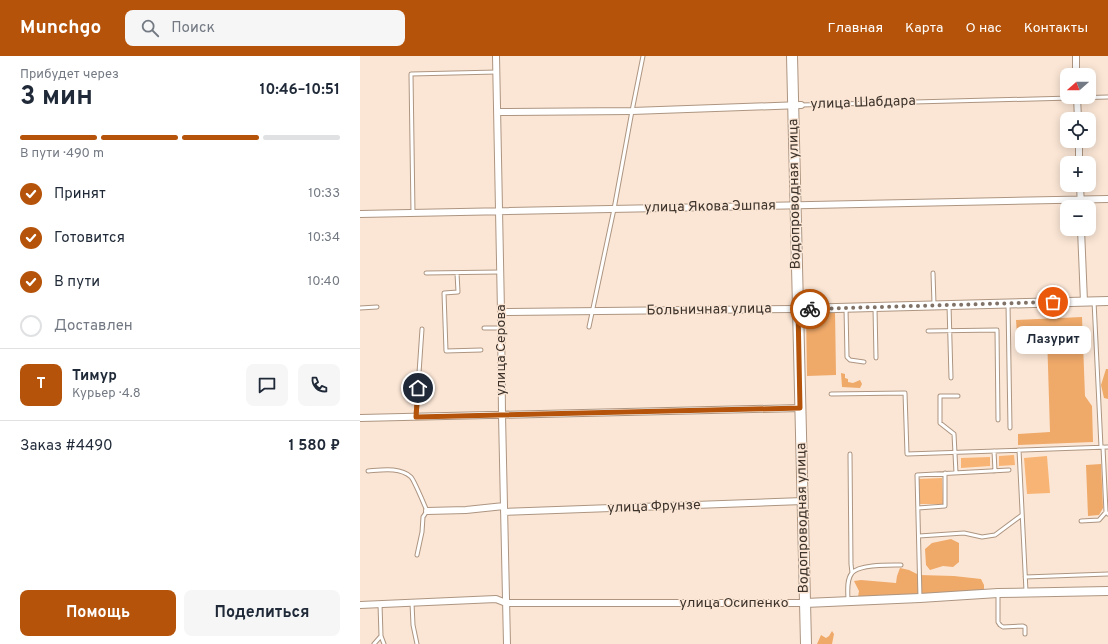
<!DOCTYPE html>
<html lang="ru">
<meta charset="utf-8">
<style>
:root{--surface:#fff;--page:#f6f6f7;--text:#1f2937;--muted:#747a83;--line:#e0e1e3;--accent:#b45309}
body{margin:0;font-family:Overpass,sans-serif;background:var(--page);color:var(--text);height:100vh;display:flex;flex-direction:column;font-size:15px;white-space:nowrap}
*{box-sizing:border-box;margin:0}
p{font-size:13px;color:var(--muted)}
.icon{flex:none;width:22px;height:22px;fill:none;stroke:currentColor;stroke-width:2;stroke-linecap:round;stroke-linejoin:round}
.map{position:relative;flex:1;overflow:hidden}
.sheet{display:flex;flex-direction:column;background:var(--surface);width:360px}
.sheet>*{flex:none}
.needle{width:26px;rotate:249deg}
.tools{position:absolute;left:700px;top:12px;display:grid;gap:8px}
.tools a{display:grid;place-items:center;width:36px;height:36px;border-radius:8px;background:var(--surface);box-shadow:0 2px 10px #0003;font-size:20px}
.pin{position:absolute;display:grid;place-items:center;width:34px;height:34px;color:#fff;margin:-17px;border:2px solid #fff;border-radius:50%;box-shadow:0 1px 4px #0007}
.courier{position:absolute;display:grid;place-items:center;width:40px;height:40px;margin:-20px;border:3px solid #b45309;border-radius:50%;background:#fff;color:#222;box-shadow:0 1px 5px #0007}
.bubble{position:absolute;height:28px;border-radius:8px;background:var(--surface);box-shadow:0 2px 10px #0003;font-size:13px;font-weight:700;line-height:28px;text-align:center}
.summary em{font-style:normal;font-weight:700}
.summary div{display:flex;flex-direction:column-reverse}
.summary{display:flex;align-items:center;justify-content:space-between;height:68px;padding:0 20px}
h1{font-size:26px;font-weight:700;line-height:30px}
.bar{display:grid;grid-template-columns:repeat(4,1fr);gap:6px 4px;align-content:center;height:48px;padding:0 20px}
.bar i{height:5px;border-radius:3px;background:var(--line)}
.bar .selected{background:var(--accent)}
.bar p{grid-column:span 4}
.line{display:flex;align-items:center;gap:10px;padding:0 20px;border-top:1px solid var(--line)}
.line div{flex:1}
.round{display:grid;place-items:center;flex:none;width:42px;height:42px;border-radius:8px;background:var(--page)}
ol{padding:0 20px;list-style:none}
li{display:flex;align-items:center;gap:12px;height:44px}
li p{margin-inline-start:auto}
li .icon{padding:4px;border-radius:50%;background:var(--accent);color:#fff;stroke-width:4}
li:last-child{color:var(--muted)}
li i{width:22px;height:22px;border:2px solid var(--line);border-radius:50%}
.cta{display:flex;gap:8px;margin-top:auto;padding:8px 20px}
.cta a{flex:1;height:46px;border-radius:8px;background:var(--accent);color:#fff;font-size:16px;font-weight:700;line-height:46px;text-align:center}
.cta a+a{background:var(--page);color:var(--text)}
header{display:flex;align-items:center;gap:24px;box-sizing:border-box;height:56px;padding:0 20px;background:var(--accent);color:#fff}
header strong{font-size:19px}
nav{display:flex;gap:22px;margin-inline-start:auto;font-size:14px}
.search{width:280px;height:36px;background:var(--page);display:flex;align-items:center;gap:10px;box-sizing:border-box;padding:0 14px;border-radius:8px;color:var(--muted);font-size:15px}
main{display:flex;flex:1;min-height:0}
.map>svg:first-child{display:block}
</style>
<header>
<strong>Munchgo</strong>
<div class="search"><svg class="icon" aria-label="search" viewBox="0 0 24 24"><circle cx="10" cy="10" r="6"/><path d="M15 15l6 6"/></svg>Поиск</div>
<nav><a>Главная</a><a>Карта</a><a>О нас</a><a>Контакты</a></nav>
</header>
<main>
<section class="sheet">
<div class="summary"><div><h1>3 мин</h1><p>Прибудет через</p></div><em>10:46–10:51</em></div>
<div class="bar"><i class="selected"></i><i class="selected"></i><i class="selected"></i><i></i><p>В пути · 490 m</p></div>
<ol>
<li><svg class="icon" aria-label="check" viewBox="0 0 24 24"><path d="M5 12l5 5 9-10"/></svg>Принят<p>10:33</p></li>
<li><svg class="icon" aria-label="check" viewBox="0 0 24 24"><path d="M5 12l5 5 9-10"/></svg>Готовится<p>10:34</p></li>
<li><svg class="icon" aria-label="check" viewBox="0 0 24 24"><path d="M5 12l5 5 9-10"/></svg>В пути<p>10:40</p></li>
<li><i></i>Доставлен</li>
</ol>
<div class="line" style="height:72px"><b class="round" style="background:var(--accent);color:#fff">Т</b><div><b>Тимур</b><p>Курьер · 4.8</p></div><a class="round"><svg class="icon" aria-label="chat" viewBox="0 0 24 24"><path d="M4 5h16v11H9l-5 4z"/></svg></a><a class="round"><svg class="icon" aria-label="phone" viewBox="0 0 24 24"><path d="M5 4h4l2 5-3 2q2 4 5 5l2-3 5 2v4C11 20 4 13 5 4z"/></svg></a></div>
<div class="line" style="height:52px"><div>Заказ #4490</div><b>1 580 ₽</b></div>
<div class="cta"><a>Помощь</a><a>Поделиться</a></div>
</section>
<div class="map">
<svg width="748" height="588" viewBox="0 0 748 588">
<rect width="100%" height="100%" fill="#fbe6d5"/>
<path fill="#f8b474" d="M 654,399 L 655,409 L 639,410 L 639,400 Z
M 687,400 L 690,437 L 667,438 L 664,402 Z
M 630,401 L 630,410 L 601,412 L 601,402 Z
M 582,422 L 583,448 L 558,448 L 557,423 Z"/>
<path fill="#efa969" d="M 475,255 L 476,319 L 447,320 L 446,256 Z
M 722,261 L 725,340 L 732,350 L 733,386 L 658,389 L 658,378 L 690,376 L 687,278 L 657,279 L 656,264 Z
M 746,313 L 748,313 L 748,343 L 744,342 L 741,329 Z
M 481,317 L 485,318 L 485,322 L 488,323 L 488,326 L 493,327 L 500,324 L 502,328 L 500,332 L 482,331 Z
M 741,408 L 743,452 L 739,459 L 728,460 L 726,409 Z
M 591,483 L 599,487 L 599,506 L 593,511 L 583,510 L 570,514 L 566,509 L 565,493 L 572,487 Z
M 540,512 L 549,514 L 559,519 L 594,520 L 621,523 L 624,529 L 624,534 L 498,541 L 499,535 L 494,525 L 501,524 L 536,527 L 537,520 Z
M 472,575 L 474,578 L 472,588 L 457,588 L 461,579 L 466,582 L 469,580 Z"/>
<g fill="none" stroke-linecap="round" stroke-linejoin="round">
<defs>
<path id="service" d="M 441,49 L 748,41
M 53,157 L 51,18 L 137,16
M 66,217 L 140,216
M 97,217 L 98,236 L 84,237 L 86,295 L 121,294
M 573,217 L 574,248
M 734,245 L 741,391
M 648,248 L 650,372
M 589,249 L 591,322
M 0,252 L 17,251
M 486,252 L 487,301 L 490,304 L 504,306
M 515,252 L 516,302
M 229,271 L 254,153 L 272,55 L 283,0
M 124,272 L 141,272
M 568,275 L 637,274 L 638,364
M 471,338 L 545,337 L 547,398 L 748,391
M 56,361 L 62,273
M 743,391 L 746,456 L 748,458
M 659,394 L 666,535
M 634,395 L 635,415
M 490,398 L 491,508 L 492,517
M 8,415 C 22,414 40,411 51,421 C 54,424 64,448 67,455 L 63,461 L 62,476 L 57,499
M 596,417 L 594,378 L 580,367 L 580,340 L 598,340
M 558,452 L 585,450 L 585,417
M 721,465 L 739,464 L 746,456
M 559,480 L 604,477 L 622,481 L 635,479 L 662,459
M 665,521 L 748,518
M 638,537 L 638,566 L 640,569 L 643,571 L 663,570 L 665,571 L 665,578
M 560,542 L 557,419 L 649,414
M 488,545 C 488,537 486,524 492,517 C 499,508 529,509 541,509
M 52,547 L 53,569 L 57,588
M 20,548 L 21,580 L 24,588
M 14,588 L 21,580"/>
<path id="minor" d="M 136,0 L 141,256 L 142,359 L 147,588
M 716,0 L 716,19
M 717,41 L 718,63
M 137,56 L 272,55 L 441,49
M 719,85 L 719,107
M 720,129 L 721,151
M 0,158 L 748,143
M 721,173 L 724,246
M 141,256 L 438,253
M 0,362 L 441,352
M 67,455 L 106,454 L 144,450
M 144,456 L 443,445
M 0,549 L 136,543 L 146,547 L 445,547"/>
<path id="tertiary" d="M 438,253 L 748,245
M 445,547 L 560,542 L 638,537 L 748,535"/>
<path id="primary" d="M 432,0 L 446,588"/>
</defs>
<use href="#service" stroke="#ad9581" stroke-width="5"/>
<use href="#minor" stroke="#ad9581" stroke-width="8"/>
<use href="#tertiary" stroke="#ad9581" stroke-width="10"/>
<use href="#primary" stroke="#ad9581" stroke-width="12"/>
<use href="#service" stroke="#fff" stroke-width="3"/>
<use href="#minor" stroke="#fff" stroke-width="6"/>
<use href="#tertiary" stroke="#fff" stroke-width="8"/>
<use href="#primary" stroke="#fff" stroke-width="10"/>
</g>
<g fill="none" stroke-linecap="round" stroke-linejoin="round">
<path stroke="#807266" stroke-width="4" stroke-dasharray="0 7.2" d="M 450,253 L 693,246"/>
<path stroke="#b45309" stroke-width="5" d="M 58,332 L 56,361 L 440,352 L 438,253 L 450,253"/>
</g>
<g text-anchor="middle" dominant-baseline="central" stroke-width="3" stroke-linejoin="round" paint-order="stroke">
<g font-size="14" fill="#3d332b" stroke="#fbe6d5">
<text transform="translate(503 47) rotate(-2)">улица Шабдара</text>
<text transform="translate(435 138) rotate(-91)">Водопроводная улица</text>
<text transform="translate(350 151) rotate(-1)">улица Якова Эшпая</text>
<text transform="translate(349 254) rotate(-1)">Больничная улица</text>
<text transform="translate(141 294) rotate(-90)">улица Серова</text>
<text transform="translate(294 451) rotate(-2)">улица Фрунзе</text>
<text transform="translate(443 462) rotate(-91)">Водопроводная улица</text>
<text x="374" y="547">улица Осипенко</text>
</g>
</g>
</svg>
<div class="tools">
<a><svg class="needle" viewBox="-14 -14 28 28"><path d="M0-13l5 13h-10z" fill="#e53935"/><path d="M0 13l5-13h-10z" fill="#747a83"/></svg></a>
<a><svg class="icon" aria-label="locate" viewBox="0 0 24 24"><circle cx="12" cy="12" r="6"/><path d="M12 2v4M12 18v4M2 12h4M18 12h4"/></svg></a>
<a>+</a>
<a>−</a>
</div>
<div class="pin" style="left:693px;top:246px;background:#ea580c"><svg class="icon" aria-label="bag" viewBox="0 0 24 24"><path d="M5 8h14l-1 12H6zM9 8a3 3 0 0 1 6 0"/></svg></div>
<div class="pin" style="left:58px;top:332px;background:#1f2937"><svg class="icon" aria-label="home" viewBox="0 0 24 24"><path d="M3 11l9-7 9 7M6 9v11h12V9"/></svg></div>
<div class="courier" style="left:450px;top:253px"><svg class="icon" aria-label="bike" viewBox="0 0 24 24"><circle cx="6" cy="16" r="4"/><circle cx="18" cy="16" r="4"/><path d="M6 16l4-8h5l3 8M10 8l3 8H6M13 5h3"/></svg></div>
<div class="bubble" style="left:655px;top:270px;width:76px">Лазурит</div>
</div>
</main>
